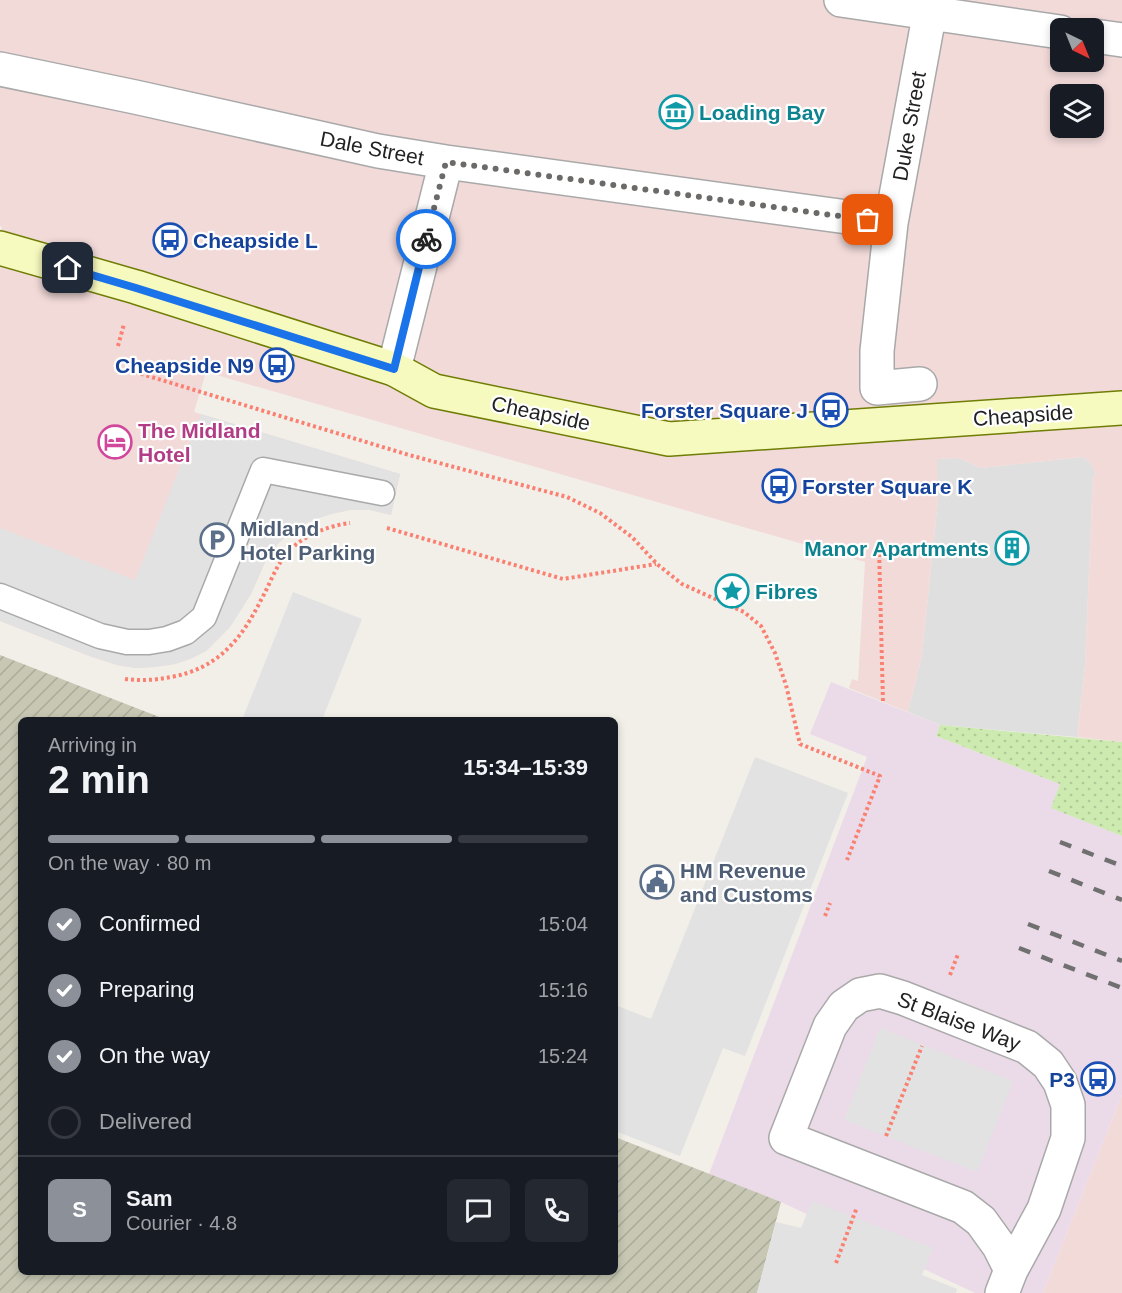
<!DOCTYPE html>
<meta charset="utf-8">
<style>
:root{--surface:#171b24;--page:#242831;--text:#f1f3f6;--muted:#9ea1a6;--line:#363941;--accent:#8c9099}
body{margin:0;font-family:Arial,sans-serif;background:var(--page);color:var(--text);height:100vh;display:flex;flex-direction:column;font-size:22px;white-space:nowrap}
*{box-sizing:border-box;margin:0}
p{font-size:20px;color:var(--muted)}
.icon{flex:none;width:33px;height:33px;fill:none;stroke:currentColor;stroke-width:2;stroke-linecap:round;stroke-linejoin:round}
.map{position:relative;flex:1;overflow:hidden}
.details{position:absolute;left:18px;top:717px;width:600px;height:558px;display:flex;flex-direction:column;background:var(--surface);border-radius:9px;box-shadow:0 3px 9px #0003}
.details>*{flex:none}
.needle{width:39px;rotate:137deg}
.controls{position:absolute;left:1050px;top:18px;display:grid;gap:12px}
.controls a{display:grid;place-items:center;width:54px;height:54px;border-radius:9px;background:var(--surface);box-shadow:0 3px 9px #0003;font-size:30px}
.pin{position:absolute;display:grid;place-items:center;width:51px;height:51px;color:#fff;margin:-26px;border-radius:12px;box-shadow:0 3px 9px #0006}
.courier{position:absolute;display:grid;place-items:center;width:60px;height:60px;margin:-30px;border:4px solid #1a73e8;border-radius:50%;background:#fff;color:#222;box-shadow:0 2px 8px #0007}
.overview em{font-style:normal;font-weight:700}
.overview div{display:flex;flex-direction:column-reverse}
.overview{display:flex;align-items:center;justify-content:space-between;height:102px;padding:0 30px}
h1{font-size:39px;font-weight:700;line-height:45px}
.bar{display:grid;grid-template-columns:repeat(4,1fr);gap:9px 6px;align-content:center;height:72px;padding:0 30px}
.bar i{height:8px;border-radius:4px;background:var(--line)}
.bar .on{background:var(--accent)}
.bar p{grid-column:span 4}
.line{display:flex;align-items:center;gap:15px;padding:0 30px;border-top:2px solid var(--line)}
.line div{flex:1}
.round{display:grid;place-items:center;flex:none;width:63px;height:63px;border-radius:9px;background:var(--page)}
ol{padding:0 30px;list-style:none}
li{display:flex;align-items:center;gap:18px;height:66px}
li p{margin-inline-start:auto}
li .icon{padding:6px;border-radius:50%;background:var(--accent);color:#fff;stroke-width:4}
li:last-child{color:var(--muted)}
li i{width:33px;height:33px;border:3px solid var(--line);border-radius:50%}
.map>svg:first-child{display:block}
</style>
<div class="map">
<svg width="1122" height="1293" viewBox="0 0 1122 1293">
<defs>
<pattern id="construction-furrows" width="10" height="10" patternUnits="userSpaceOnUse" patternTransform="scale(1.5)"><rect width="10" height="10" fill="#c7c7b4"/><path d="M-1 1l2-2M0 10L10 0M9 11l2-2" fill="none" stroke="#abab9a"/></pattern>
<pattern id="grass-dots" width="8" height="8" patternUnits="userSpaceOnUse" patternTransform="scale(1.5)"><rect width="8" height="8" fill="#cdebb0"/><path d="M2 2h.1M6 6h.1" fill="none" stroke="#b0c997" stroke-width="1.8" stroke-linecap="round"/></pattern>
</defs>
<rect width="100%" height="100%" fill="#f2efe9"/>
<path fill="#e0dfdf" d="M 1083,457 L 1090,462 L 1096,475 L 1093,475 L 1085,665 L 1077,737 L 940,725 L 908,712 L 922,655 L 938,500 L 936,459 L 959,458 L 981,468 Z"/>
<path fill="#f2dad9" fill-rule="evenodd" d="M 0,0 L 1122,0 L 1122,742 L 1077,737 L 1085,665 L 1093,475 L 1096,475 L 1090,462 L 1083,457 L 981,468 L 959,458 L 937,459 L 938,500 L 922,655 L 908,712 L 849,688 L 852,679 L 858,681 L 865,562 L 206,372 L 194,412 L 400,474 L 391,515 L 370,510 L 350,510 L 331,514 L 313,520 L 292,530 L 277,545 L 266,560 L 251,594 L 230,627 L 206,651 L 190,659 L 175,664 L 155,667 L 136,668 L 117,665 L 92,657 L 0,621 L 0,233 L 2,227 L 0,226 ZM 1060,28 L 1094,28 L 1094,62 L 1060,62 ZM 1060,94 L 1094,94 L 1094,128 L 1060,128 Z
M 1122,1095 L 1122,1293 L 1043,1293 Z"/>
<path fill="#ebdbe8" d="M 831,682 L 940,725 L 936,736 L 1060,784 L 1052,808 L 1122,836 L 1122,1095 L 1043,1293 L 975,1293 L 781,1202 L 709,1174 L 867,757 L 810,734 Z"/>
<path fill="url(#construction-furrows)" d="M 0,655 L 167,720 L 21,720 L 21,1272 L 615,1272 L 615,1137 L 781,1202 L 757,1293 L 0,1293 Z"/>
<path fill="url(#grass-dots)" d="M 940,725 L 1122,742 L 1122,836 L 1051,808 L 1060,784 L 936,736 Z"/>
<path fill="#e2e2e2" d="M 201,414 L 400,474 L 391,515 L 370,510 L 350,510 L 331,514 L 313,520 L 292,530 L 277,545 L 266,560 L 251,594 L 230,627 L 206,651 L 190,659 L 175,664 L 155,667 L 136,668 L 117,665 L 92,657 L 0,621 L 0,528 L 135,580 Z
M 293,592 L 362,619 L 322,720 L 242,720 Z
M 755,757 L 848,793 L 745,1056 L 723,1048 L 680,1156 L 615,1131 L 615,1005 L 651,1019 Z
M 880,1028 L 1013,1081 L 977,1172 L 844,1120 Z
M 812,1201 L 933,1248 L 922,1275 L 957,1289 L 956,1293 L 757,1293 L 776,1222 L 801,1228 Z"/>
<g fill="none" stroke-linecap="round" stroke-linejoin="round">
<defs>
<path id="lane" d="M 0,596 L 100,636 L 127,642 L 149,642 L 167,639 L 186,632 L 204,617 L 263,470 L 382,493"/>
<path id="street" d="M 841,0 L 1060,32
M 1094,36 L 1122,40
M 0,69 L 135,97 L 378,151 L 446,162 L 891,223
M 394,369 L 446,162
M 920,384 L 877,388 L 877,351 L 891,223 L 932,0
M 1002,1293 L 1011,1270 L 1044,1209 L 1068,1138 L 1068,1105 L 1060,1082 L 1048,1064 L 1027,1047 L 903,998 L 880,991 L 860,995 L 844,1006 L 830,1026 L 786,1138 L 963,1207 L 981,1221 L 999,1246 L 1011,1270"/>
<path id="secondary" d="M 0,248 L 136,287 L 394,369 L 434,391 L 669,439 L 1122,408"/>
</defs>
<use href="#lane" stroke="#a9a9a9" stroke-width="27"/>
<use href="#street" stroke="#a9a9a9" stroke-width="36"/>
<use href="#secondary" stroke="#707d05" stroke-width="36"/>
<path stroke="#fa8072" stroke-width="4" stroke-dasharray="3 3" stroke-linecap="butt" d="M 118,346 L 124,324
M 135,372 L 409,455 L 567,497 L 600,513 L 632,537 L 657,564 L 682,584 L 744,612 L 761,626 L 775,653 L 786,685 L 800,744 L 880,776 L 847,860
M 387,528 L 563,579 L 656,564
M 879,548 L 883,702
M 125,679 C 141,681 156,680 171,677 C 217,669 241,640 261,600 C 270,584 276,565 288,552 C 304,535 327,526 350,523
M 825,916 L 830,903
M 950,975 L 958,954
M 886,1136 L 922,1046
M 836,1263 L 857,1207"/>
<use href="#lane" stroke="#fff" stroke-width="24"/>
<use href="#street" stroke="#fff" stroke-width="33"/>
<use href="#secondary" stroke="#f7fabf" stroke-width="33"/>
<path stroke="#707070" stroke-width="4.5" stroke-dasharray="12 12" stroke-linecap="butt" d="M 1060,842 L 1122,866
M 1049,871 L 1122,900
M 1028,924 L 1122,961
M 1019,948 L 1122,988"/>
</g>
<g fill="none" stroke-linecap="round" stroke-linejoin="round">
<path stroke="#6b6a68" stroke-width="6" stroke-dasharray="0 10.8" d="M 426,239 L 446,162 L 868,220"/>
<path stroke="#1a73e8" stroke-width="8" d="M 68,268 L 136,288 L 394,369 L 426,239"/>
</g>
<defs>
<symbol id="museum-ring" viewBox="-11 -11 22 22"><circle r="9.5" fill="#fff" stroke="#0f9aa8" stroke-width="1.5"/><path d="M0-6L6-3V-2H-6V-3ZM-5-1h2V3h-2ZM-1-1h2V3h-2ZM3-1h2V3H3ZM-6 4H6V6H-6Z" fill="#0f9aa8"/></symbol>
<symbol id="bus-ring" viewBox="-11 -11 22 22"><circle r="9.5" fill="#fff" stroke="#1a4fb4" stroke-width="1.5"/><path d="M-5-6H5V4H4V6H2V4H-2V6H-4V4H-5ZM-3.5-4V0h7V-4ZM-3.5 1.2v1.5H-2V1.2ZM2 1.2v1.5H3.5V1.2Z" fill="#1a4fb4"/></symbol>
<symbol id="hotel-ring" viewBox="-11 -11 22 22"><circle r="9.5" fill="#fff" stroke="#d1479c" stroke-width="1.5"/><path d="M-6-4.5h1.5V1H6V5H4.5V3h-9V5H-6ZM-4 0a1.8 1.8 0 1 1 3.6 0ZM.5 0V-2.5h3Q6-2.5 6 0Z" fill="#d1479c"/></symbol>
<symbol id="parking-ring" viewBox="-11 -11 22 22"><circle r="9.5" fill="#fff" stroke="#5c6f8a" stroke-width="1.5"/><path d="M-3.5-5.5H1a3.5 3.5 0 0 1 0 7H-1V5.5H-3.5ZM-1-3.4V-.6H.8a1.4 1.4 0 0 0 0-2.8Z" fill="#5c6f8a"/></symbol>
<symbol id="building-ring" viewBox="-11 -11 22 22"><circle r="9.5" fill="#fff" stroke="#0f9aa8" stroke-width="1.5"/><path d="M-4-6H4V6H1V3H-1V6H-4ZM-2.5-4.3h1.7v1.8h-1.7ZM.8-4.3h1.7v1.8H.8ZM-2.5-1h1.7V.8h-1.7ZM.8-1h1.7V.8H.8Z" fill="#0f9aa8"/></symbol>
<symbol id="sight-ring" viewBox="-11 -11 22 22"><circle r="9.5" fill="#fff" stroke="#0f9aa8" stroke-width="1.5"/><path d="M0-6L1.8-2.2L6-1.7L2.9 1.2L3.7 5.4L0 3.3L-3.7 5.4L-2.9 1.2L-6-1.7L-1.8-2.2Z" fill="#0f9aa8"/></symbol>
<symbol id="civic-ring" viewBox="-11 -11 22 22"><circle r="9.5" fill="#fff" stroke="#5c6f8a" stroke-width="1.5"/><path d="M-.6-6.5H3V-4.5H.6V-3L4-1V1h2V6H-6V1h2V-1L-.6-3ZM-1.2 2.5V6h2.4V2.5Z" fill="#5c6f8a"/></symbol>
</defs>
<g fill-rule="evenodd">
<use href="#museum-ring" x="657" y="93" width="38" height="38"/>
<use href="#bus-ring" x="151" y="221" width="38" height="38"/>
<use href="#bus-ring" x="258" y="346" width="38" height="38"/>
<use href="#bus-ring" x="812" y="391" width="38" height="38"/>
<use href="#hotel-ring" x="96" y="423" width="38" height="38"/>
<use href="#bus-ring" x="760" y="467" width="38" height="38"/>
<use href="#parking-ring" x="198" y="521" width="38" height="38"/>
<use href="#building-ring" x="993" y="529" width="38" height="38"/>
<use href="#sight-ring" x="713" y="572" width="38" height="38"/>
<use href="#civic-ring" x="638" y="863" width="38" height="38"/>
<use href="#bus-ring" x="1079" y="1060" width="38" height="38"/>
</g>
<g text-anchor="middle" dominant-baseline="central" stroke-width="4.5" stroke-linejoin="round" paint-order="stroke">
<g font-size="21" font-weight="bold" fill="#0d838f" stroke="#fff" text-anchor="start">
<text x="699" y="112">Loading Bay</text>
<text x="989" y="548" text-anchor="end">Manor Apartments</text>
<text x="755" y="591">Fibres</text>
</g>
<g font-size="21" fill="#222" stroke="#fff">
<text transform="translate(909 126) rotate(-80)">Duke Street</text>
<text transform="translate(372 148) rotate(11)">Dale Street</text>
<text transform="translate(541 413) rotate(12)">Cheapside</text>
<text transform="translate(1023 415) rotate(-4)">Cheapside</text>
<text transform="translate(959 1021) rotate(21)">St Blaise Way</text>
</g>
<g font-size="21" font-weight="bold" fill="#164399" stroke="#fff" text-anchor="end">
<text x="193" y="240" text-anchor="start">Cheapside L</text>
<text x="254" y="365">Cheapside N9</text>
<text x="808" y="410">Forster Square J</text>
<text x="802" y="486" text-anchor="start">Forster Square K</text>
<text x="1075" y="1079">P3</text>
</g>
<g font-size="21" font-weight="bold" fill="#b23c85" stroke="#fff" text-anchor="start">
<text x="138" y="430">The Midland<tspan x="138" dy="24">Hotel</tspan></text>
</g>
<g font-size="21" font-weight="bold" fill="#4e5e75" stroke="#fff" text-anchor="start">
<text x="240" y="528">Midland<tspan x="240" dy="24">Hotel Parking</tspan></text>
<text x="680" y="870">HM Revenue<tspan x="680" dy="24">and Customs</tspan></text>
</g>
</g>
</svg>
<div class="controls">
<a><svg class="needle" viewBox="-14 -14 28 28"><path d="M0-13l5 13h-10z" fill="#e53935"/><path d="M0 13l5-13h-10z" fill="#9ea1a6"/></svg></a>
<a><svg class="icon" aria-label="layers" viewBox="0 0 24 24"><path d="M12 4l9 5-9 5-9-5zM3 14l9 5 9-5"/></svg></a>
</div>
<div class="pin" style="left:868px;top:220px;background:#ea580c"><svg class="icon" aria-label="bag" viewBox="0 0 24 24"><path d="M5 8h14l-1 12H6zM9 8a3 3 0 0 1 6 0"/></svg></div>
<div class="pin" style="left:68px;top:268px;background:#1f2937"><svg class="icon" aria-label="home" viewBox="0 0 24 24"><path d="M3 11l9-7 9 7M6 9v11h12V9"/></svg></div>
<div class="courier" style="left:426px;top:239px"><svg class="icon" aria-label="bike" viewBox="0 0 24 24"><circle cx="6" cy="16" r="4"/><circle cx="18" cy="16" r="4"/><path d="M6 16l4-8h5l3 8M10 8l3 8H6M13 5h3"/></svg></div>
<section class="details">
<div class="overview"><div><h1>2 min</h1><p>Arriving in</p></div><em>15:34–15:39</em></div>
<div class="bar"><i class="on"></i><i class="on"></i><i class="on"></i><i></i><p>On the way · 80 m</p></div>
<ol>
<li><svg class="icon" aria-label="check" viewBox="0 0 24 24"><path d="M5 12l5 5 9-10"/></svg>Confirmed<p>15:04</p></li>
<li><svg class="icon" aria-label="check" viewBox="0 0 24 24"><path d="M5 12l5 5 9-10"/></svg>Preparing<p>15:16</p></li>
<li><svg class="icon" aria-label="check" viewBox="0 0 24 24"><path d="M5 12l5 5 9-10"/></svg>On the way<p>15:24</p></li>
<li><i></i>Delivered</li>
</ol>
<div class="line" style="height:108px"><b class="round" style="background:var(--accent);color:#fff">S</b><div><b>Sam</b><p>Courier · 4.8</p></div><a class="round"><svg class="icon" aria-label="chat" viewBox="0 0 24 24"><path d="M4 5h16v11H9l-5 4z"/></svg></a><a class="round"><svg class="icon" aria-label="phone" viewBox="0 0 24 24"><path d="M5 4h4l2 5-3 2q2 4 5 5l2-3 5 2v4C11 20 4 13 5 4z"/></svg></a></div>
</section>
</div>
